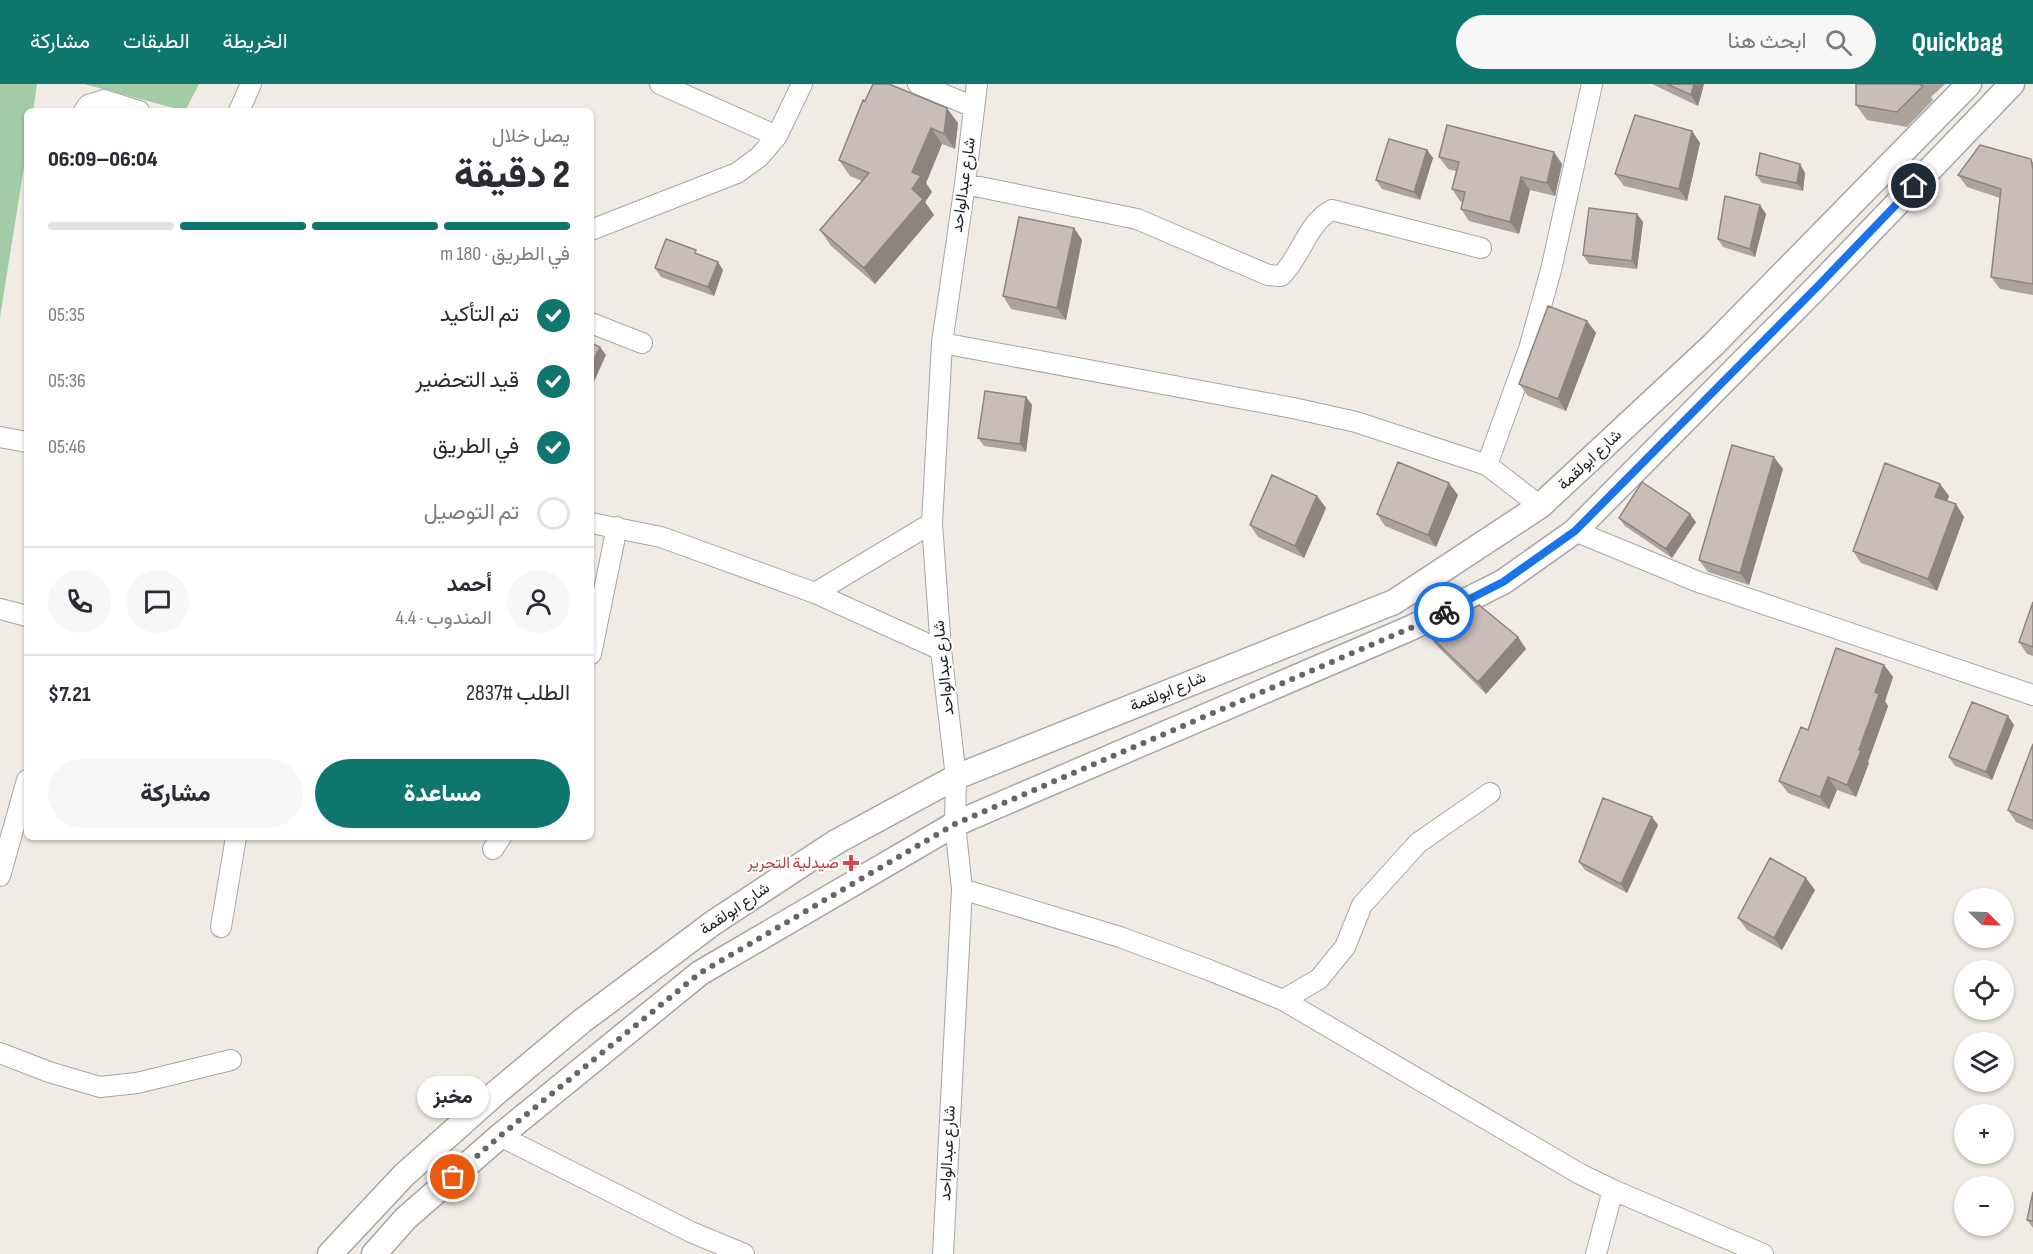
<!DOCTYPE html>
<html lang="ar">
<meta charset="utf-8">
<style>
:root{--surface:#fff;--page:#f7f7f7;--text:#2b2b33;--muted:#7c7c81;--line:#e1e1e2;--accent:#0f766e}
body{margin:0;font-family:"Sofia Sans Condensed",Vazirmatn,sans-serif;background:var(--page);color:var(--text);direction:rtl;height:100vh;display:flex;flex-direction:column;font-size:22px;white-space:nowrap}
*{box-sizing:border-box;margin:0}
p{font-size:20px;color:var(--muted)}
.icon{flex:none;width:33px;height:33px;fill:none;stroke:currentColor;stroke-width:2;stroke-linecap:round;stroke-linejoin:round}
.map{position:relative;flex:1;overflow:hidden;direction:ltr}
.side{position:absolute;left:24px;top:24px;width:570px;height:732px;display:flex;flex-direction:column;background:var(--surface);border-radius:9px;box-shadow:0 2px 4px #0004;direction:rtl}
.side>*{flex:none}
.needle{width:39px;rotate:113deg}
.fabs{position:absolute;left:1954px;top:804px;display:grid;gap:12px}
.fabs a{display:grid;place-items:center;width:60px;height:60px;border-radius:50%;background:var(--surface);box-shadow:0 2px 4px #0004;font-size:30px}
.pin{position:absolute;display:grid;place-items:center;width:51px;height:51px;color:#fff;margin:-26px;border:3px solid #fff;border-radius:50%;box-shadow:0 2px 6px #0007}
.courier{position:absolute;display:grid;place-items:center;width:60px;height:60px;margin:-30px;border:4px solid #1a73e8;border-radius:50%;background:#fff;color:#222;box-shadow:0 2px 8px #0007}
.bubble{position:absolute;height:42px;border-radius:21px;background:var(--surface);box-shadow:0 2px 4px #0004;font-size:20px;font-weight:800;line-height:42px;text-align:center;direction:rtl}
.overview em{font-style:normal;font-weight:800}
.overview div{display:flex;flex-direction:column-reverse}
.overview{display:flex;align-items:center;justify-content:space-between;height:102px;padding:0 24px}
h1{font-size:39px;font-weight:800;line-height:45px}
.bar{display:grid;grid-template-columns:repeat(4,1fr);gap:9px 6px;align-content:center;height:72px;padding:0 24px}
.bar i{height:8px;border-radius:4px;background:var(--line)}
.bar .on{background:var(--accent)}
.bar p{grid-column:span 4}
.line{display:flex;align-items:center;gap:15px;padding:0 24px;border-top:2px solid var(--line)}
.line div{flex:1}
.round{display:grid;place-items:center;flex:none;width:63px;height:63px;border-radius:32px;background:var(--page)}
ol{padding:0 24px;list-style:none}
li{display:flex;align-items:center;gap:18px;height:66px}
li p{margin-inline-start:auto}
li .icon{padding:6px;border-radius:50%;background:var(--accent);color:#fff;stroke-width:4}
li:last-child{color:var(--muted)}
li i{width:33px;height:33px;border:3px solid var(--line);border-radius:50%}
.button{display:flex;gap:12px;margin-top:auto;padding:12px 24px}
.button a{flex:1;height:69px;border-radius:36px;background:var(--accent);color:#fff;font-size:24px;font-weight:800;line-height:69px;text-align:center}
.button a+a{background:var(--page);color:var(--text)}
header{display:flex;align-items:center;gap:36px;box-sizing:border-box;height:84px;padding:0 30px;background:var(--accent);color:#fff}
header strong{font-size:28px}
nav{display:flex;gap:33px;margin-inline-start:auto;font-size:21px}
.search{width:420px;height:54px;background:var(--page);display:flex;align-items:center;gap:15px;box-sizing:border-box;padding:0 21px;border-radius:33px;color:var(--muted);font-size:22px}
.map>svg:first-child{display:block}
</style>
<header>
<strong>Quickbag</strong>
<div class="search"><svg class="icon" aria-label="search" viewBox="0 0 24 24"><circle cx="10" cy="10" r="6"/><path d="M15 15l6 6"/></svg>ابحث هنا</div>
<nav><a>الخريطة</a><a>الطبقات</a><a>مشاركة</a></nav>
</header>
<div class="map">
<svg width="2033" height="1170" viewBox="0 0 2033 1170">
<rect width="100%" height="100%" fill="#f0ebe4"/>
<path fill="#a3cba6" d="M 0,0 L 37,0 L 33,27 L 27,27 L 27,64 L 0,233 Z
M 84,0 L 199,0 L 185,27 Z"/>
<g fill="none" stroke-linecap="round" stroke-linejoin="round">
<defs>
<path id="minor" d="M 660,0 L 777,52
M 918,0 L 974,23
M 84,27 L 88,21 L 104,16 L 139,27
M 239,27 L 251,0
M 965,100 L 1137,135 L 1268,191 L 1281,192 C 1301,173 1307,139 1332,126 L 1481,164
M 591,146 L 737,89 L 759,73 L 777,52 L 802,0
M 591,239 L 642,259
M 942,259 L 1293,324 L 1356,338 L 1487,381 L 1540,422
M 0,353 L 27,358
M 1487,381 L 1529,265 L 1551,186 L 1592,0
M 591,439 L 661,453 L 815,509 L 941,566
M 1575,447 L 1696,497 L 2033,611
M 815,509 L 932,439
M 0,525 L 27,532
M 591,570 L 617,443
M 493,765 L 501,753
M 0,792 L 27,696
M 962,805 L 1120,853 L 1209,886 L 1283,916 L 1580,1090 L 1613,1106 L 1763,1170
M 221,843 L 236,753
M 1283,916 L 1319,895 L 1345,863 L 1362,821 L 1418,759 L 1490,709
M 0,969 L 49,988 L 100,1003 L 137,999 L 231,976
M 500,1052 L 691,1148 L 744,1170
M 943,1170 L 962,805 L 955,740 L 956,693 L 941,566 L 932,439 L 942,259 L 965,100 L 977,0
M 1596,1170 L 1613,1106"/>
<path id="tertiary" d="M 330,1170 L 404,1091 L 497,1008 L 582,937 L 713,839 L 836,758 L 956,693 L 1394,518 L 1540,422 L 1713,261 L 1969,0
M 374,1170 L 406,1134 L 500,1052 L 700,889 L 955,740 L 1413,543 L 1503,498 L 1575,447 L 1817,203 L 2012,0"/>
</defs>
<use href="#minor" stroke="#a6a6a6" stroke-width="22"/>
<use href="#tertiary" stroke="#a6a6a6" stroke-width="27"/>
<use href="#minor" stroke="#fff" stroke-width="20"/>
<use href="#tertiary" stroke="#fff" stroke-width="24"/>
</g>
<path fill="#ada39d" d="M 1652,0 L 1704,0 L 1698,22 Z
M 1856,0 L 1945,0 L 1931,13 L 1933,16 L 1907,43 L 1867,36 L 1856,21 Z
M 863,16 L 958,39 L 955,65 L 942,60 L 926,99 L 932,108 L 925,118 L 934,131 L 875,200 L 831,162 L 820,146 L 862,97 L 850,92 L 839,76 Z
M 1692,47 L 1700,59 L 1687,117 L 1624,102 L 1615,90 Z
M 1427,66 L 1433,74 L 1420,116 L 1382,105 L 1376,96 Z
M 1439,73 L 1562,80 L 1555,112 L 1530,106 L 1519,150 L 1469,137 L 1461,125 L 1462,118 L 1460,117 L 1452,105 L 1456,87 L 1448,85 Z
M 2033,78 L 2033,211 L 2000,205 L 1991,193 L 2000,114 L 1967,103 L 1958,91 Z
M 1805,89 L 1803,107 L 1762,99 L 1756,91 Z
M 1637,130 L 1643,138 L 1637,185 L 1589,180 L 1583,171 Z
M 1766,130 L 1755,173 L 1723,163 L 1718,155 Z
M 1074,144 L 1082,156 L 1066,236 L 1011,225 L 1003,212 Z
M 700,171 L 723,186 L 714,212 L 661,193 L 655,184 Z
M 1587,237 L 1596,249 L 1566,327 L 1528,312 L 1519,300 Z
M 1026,313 L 1032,321 L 1026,368 L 984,362 L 978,354 Z
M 1783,385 L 1749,501 L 1708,488 L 1699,476 Z
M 1940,400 L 1949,412 L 1947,417 L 1964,433 L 1937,507 L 1861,479 L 1853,467 Z
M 1458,411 L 1436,463 L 1385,442 L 1377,430 Z
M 1317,412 L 1326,424 L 1304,474 L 1258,453 L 1250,441 Z
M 1619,434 L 1696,438 L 1672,474 L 1625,442 Z
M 2033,518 L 2033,572 L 2027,570 L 2019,558 Z
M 1428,550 L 1518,553 L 1526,565 L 1486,610 L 1437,562 Z
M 1884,581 L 1893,593 L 1885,617 L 1888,622 L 1868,678 L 1869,679 L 1856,713 L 1837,706 L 1829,725 L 1788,709 L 1779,697 L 1808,646 Z
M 2014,641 L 1992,696 L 1955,682 L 1949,673 Z
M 2033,660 L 2033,746 L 2016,738 L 2008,726 Z
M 1658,741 L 1627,809 L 1585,786 L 1579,778 Z
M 1815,806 L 1782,866 L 1747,846 L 1738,834 Z
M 2033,1108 L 2033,1144 L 2027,1136 Z"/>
<path fill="#8d8480" d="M 1694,0 L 1704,0 L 1698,22 L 1691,11 Z
M 947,24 L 958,39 L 955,65 L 944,50 Z
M 931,44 L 942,60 L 926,99 L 932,108 L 925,118 L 934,131 L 875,200 L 864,184 L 912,105 L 912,88 Z
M 1692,47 L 1700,59 L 1687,117 L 1679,105 Z
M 1427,66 L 1433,74 L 1420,116 L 1414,108 Z
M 1554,68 L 1562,80 L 1555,112 L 1547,99 Z
M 1800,80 L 1805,89 L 1803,107 L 1797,99 Z
M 1521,93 L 1530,106 L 1519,150 L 1510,138 Z
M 1760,121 L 1766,130 L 1755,173 L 1750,165 Z
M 1637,130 L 1643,138 L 1637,185 L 1632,177 Z
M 1074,144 L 1082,156 L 1066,236 L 1057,224 Z
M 718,178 L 723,186 L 714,212 L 708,203 Z
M 1587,237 L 1596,249 L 1566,327 L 1558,315 Z
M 600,263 L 606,271 L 592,302 L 591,282 Z
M 1026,313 L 1032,321 L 1026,368 L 1020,360 Z
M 1774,373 L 1783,385 L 1749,501 L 1740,489 Z
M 1449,399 L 1458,411 L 1436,463 L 1428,451 Z
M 1940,400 L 1949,412 L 1944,425 L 1935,413 Z
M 1317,412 L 1326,424 L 1304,474 L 1295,462 Z
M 1956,420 L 1964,433 L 1937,507 L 1928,495 Z
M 1690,430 L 1696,438 L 1672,474 L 1666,465 Z
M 1518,553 L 1526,565 L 1486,610 L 1478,598 Z
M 1884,581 L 1893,593 L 1885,617 L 1888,622 L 1868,678 L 1869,679 L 1856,713 L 1847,701 L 1859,666 L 1875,608 Z
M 2008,632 L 2014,641 L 1992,696 L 1986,688 Z
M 1828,693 L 1837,706 L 1829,725 L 1820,713 Z
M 1652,733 L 1658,741 L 1627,809 L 1621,800 Z
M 1806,794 L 1815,806 L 1782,866 L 1774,854 Z"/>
<path fill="#c9bdb7" stroke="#8d8480" stroke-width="1.5" d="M 873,0 L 889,0 L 947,24 L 944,50 L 931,44 L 912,88 L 921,92 L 912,105 L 923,115 L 864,184 L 820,146 L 869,89 L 839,76 L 863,16 L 865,17 Z
M 1667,0 L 1694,0 L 1691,11 Z
M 1856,0 L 1919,0 L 1923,2 L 1897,28 L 1856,21 Z
M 1635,31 L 1692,47 L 1679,105 L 1615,90 Z
M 1447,41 L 1554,68 L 1547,99 L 1521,93 L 1510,138 L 1461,125 L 1465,108 L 1452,105 L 1459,78 L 1439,73 Z
M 1389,55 L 1427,66 L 1414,108 L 1376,96 Z
M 1980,61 L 2031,75 L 2033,85 L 2033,200 L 1991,193 L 2001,105 L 1958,91 Z
M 1760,69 L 1800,80 L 1797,99 L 1756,91 Z
M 1725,112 L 1760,121 L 1750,165 L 1718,155 Z
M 1589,124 L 1637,130 L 1632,177 L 1583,171 Z
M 1019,133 L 1074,144 L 1057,224 L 1003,212 Z
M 666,155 L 696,166 L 695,169 L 718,178 L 708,203 L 655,184 Z
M 1548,222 L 1587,237 L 1558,315 L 1519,300 Z
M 591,259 L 600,263 L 591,282 Z
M 985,307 L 1026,313 L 1020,360 L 978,354 Z
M 1732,361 L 1774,373 L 1740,489 L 1699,476 Z
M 1398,378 L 1449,399 L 1428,451 L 1377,430 Z
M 1885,379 L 1940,400 L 1935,413 L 1956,420 L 1928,495 L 1853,467 Z
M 1272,391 L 1317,412 L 1295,462 L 1250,441 Z
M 1642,398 L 1690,430 L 1666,465 L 1619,434 Z
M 2033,518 L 2033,563 L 2019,558 Z
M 1479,521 L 1518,553 L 1478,598 L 1428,550 Z
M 1836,564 L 1884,581 L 1875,608 L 1879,610 L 1859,666 L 1861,667 L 1847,701 L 1828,693 L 1820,713 L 1779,697 L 1801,643 L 1808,646 Z
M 1972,618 L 2008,632 L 1986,688 L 1949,673 Z
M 2033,660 L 2033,737 L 2008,726 Z
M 1603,714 L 1652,733 L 1621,800 L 1579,778 Z
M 1770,774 L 1806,794 L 1774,854 L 1738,834 Z
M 2033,1108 L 2033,1137 L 2027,1136 Z"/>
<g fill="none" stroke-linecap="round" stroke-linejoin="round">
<path stroke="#686664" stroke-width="6" stroke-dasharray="0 10.8" d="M 453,1093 L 500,1052 L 700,889 L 955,740 L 1413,543 L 1444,528"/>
<path stroke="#1a73e8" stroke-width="8" d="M 1444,528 L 1503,498 L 1575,447 L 1817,203 L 1914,102"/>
</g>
<path fill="#e0444e" stroke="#fff" stroke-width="2" d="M848 770h6v6h6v6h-6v6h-6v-6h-6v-6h6z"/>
<g text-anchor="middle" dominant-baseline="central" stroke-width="4.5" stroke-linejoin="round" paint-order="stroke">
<g font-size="16" fill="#1f1f1f" stroke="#fff">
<text transform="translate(964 101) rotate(-82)">شارع عبدالواحد</text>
<text transform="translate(1590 376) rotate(-43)">شارع ابولقمة</text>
<text transform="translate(944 584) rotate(-96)">شارع عبدالواحد</text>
<text transform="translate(1168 608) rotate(-22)">شارع ابولقمة</text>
<text transform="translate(735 825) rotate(-34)">شارع ابولقمة</text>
<text transform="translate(948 1069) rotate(-87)">شارع عبدالواحد</text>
</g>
<g font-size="16" fill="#be3a42" stroke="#fff" text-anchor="end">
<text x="839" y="779">صيدلية التحرير</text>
</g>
</g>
</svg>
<div class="fabs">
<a><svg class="needle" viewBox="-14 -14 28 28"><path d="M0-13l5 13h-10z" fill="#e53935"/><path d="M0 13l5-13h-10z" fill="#7c7c81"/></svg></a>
<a><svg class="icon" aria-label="locate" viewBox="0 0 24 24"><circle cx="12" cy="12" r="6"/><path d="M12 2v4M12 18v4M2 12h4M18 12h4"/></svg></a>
<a><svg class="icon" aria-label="layers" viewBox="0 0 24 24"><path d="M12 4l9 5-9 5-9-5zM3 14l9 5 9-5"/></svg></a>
<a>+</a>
<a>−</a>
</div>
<div class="pin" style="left:453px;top:1093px;background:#ea580c"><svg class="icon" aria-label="bag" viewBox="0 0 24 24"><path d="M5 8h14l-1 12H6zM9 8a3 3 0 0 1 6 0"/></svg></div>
<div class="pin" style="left:1914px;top:102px;background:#1f2937"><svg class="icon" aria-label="home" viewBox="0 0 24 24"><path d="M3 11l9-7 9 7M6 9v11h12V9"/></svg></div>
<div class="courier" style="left:1444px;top:528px"><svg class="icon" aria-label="bike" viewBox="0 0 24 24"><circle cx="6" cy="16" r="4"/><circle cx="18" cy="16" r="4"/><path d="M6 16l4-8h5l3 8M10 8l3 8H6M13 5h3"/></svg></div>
<div class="bubble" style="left:417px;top:992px;width:72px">مخبز</div>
<section class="side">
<div class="overview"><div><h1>2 دقيقة</h1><p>يصل خلال</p></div><em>06:04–06:09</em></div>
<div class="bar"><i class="on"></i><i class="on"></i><i class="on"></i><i></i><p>في الطريق · 180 m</p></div>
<ol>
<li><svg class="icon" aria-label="check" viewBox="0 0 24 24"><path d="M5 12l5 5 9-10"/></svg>تم التأكيد<p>05:35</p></li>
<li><svg class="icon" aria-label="check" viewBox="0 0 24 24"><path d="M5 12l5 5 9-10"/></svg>قيد التحضير<p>05:36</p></li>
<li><svg class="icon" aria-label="check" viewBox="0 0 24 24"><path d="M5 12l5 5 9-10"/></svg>في الطريق<p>05:46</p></li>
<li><i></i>تم التوصيل</li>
</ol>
<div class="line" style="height:108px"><a class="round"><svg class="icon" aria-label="person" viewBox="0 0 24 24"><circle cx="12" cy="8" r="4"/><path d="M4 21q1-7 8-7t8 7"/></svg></a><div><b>أحمد</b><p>المندوب · 4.4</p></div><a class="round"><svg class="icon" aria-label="chat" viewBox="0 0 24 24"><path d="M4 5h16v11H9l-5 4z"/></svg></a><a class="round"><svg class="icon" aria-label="phone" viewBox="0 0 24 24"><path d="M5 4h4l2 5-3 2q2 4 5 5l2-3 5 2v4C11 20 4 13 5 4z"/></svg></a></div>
<div class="line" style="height:78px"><div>الطلب #2837</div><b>$7.21</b></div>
<div class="button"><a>مساعدة</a><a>مشاركة</a></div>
</section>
</div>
